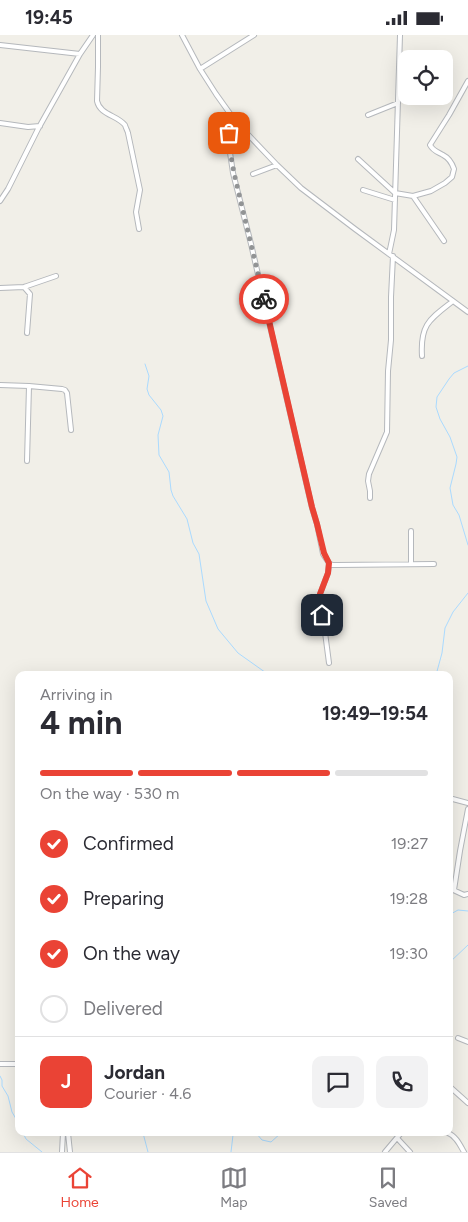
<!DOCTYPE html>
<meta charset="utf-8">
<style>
:root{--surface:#fff;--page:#f2f2f3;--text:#2b2b33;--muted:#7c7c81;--line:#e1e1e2;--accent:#ea4335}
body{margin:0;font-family:Figtree,sans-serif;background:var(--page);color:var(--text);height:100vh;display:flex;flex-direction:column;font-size:19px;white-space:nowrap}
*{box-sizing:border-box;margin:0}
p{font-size:16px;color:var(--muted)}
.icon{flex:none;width:28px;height:28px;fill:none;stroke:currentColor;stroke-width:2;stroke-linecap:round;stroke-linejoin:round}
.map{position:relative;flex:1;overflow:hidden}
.side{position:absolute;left:15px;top:636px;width:438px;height:465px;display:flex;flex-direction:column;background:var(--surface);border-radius:10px;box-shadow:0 5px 20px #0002}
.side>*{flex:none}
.tools{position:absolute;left:398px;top:15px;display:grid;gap:10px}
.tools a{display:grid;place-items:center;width:55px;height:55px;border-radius:10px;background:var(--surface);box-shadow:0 5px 20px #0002;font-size:25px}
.pin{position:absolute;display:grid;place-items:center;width:42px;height:42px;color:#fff;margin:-21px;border-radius:10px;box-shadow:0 2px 8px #0006}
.courier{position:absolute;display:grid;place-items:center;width:50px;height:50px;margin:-25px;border:4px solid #ea4335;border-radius:50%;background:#fff;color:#222;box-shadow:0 1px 6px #0007}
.headline em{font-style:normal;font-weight:700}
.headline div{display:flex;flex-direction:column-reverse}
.headline{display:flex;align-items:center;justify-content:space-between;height:85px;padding:0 25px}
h1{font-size:32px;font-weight:700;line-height:38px}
.bar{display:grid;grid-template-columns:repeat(4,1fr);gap:8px 5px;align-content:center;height:60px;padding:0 25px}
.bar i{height:6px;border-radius:4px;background:var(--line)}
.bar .selected{background:var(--accent)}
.bar p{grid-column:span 4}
.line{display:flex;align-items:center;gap:12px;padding:0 25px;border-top:1px solid var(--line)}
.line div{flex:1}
.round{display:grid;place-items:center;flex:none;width:52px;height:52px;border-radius:10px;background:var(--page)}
ol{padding:0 25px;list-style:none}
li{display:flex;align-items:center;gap:15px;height:55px}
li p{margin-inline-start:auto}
li .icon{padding:5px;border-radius:50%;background:var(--accent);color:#fff;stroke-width:4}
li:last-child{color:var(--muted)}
li i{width:28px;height:28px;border:2px solid var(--line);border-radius:50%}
.status{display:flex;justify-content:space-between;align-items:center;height:35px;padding:0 25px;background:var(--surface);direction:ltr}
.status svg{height:14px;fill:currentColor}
.tab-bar{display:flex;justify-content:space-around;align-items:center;height:70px;border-top:1px solid var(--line);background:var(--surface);font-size:14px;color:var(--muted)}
.tab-bar a{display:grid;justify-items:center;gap:2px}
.tab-bar .selected{color:var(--accent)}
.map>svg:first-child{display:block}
</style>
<div class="status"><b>19:45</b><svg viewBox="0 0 49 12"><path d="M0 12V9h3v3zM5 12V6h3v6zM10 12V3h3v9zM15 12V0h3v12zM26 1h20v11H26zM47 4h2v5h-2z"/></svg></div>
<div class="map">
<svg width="468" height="1117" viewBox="0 0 468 1117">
<rect width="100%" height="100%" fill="#f1efe8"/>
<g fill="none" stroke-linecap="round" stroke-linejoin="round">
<path stroke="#aadaff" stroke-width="1" d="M 145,329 L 149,341 L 147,354 L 149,360 L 161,375 L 163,381 L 158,400 L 159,420 L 169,437 L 171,455 L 173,461 L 187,484 L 193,508 L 199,519 L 206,566 L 218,594 L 238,618 L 269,640
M 468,331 L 454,338 L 449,344 L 437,362 L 436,372 L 440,384 L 450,402 L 457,422 L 456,429 L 450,453 L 453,470 L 459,480 L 468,510
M 436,640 L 442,618 L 445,593 L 453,577 L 468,558
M 449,880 L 458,875 L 468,876
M 449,928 L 468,910
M 0,1041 L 2,1045 L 2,1051 L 8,1061 L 12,1077 L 19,1089
M 23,1098 L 26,1104 L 42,1117
M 143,1098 L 148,1117
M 256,1098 L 262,1105 L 271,1107 L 281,1098
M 231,1117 L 233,1100 L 234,1098"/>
<defs>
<path id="minor" d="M 98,0 L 98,32 L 97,66 C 100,80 117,80 125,90 C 125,91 128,97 128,98 L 140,155 L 136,177 L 139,194
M 182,0 L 200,34 L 216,59 L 236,87 L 277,130 L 301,153 L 355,194 L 468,277
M 0,10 L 80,19 L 93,0
M 200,34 L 254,0
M 368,80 L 398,68
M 236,87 L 231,93 L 228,104 L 233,138 L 251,209 L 312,473 L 317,489 L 323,519 L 329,528 L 328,538 L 320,559 L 329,628
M 0,88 L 28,92 L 40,91
M 358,124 L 395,158 L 413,161 L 431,156 L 445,148 L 452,142 L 454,134 C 452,128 449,123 443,120 C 438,117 433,116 430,110 L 449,80 L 468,46
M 253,139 L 277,130
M 363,155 L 395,165
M 413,161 L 444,206
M 0,166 L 8,154 L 38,94 L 80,19
M 389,219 L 394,195 L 400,0
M 24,252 L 30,259 L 27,298
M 0,253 L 24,252 L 56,241
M 422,321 C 420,289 430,284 453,266
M 0,350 L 29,351 L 27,426
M 29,351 L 62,354 L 65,355 L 67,358 L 71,395
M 370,463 L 370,456 L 368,446 L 369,439 L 387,397 L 388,336 L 391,305 L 391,262 L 393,221
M 411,496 L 411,529
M 329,528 L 332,530 L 337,530 L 434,529
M 449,763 L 468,768
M 449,853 L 464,860 L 468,859
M 454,855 L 460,816 L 468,774
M 458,1003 L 468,1007
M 0,1029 L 19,1029
M 449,1051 L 468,1068
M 68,1098 L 70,1117
M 448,1098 C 456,1101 460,1110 464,1117
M 397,1103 L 410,1117
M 62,1117 L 63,1098
M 385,1117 L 401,1098"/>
</defs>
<use href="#minor" stroke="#b5b8bc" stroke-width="6"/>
<use href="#minor" stroke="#fff" stroke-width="4"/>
</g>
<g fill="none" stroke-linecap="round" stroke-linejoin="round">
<path stroke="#929495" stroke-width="5" stroke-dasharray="0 9" d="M 229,98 L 229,110 L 234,138 L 264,264"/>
<path stroke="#ea4335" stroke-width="6" d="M 264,264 L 312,472 L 317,489 L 324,518 L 329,528 L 328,538 L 320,559 L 322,580"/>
</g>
</svg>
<div class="tools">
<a><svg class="icon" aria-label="locate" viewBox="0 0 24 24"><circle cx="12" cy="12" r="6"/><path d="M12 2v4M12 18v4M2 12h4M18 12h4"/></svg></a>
</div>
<div class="pin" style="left:229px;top:98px;background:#ea580c"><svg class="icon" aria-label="bag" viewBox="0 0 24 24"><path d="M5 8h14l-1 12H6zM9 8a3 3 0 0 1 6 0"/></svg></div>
<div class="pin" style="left:322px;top:580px;background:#1f2937"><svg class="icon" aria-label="home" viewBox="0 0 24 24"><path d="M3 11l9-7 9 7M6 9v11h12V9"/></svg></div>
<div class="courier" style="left:264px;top:264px"><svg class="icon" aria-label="bike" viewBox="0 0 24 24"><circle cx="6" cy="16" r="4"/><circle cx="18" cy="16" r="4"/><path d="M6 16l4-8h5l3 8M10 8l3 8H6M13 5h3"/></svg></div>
<section class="side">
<div class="headline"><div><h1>4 min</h1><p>Arriving in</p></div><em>19:49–19:54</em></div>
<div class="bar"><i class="selected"></i><i class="selected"></i><i class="selected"></i><i></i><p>On the way · 530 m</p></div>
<ol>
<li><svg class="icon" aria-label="check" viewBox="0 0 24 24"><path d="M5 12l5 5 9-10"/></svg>Confirmed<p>19:27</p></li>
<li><svg class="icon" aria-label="check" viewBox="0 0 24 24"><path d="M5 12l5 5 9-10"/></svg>Preparing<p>19:28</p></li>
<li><svg class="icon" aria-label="check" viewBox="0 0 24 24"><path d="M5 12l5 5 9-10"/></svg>On the way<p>19:30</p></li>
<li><i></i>Delivered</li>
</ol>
<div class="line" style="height:90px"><b class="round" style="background:var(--accent);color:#fff">J</b><div><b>Jordan</b><p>Courier · 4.6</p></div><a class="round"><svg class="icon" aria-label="chat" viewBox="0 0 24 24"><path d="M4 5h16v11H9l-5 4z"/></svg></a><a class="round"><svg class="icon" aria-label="phone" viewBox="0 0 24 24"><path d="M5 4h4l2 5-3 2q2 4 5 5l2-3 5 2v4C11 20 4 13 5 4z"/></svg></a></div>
</section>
</div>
<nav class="tab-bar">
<a class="selected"><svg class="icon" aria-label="home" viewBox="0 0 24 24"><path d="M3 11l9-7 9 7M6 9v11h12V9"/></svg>Home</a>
<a><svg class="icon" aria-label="map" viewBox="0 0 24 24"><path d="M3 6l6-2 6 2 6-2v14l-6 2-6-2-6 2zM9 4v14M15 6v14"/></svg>Map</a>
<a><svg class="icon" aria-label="saved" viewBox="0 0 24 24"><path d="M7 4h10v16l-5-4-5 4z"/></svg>Saved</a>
</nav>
